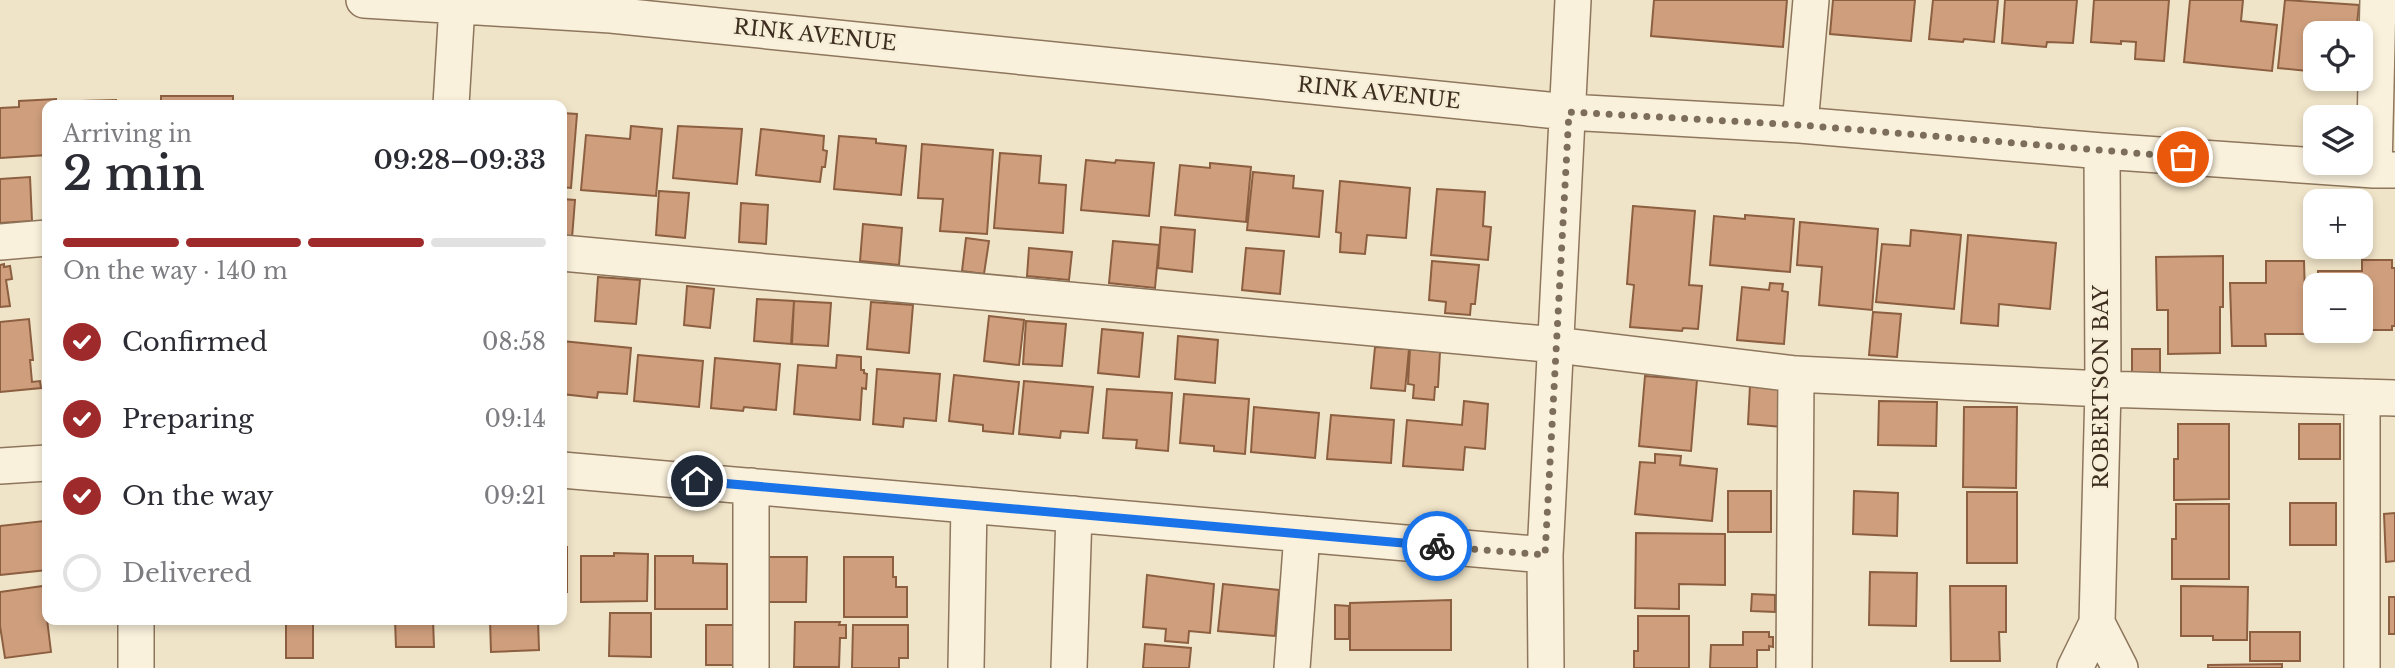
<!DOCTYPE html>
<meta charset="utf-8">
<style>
:root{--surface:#fff;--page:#f7f7f7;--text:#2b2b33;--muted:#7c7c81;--line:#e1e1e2;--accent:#9e2a2b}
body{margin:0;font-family:"Libre Baskerville",serif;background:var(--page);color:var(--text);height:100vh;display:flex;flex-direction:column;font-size:26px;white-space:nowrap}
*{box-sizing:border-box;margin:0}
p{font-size:23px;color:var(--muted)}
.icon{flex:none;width:38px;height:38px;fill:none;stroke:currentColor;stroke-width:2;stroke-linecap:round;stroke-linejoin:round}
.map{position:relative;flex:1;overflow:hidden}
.panel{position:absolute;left:42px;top:100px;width:525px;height:525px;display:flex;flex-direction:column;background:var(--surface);border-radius:14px;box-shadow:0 4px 10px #0003}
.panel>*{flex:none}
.controls{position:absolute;left:2303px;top:21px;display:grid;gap:14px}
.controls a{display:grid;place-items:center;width:70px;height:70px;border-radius:14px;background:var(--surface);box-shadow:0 4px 10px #0003;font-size:35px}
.pin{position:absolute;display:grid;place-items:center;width:60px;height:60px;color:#fff;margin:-30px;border:4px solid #fff;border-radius:50%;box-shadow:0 2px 7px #0007}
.courier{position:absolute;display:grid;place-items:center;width:70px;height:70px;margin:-35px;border:5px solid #1a73e8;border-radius:50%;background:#fff;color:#222;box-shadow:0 2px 9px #0007}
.head em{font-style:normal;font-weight:600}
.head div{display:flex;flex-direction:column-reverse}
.head{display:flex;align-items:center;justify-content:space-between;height:119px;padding:0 21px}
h1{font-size:46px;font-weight:600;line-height:52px}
.bar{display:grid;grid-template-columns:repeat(4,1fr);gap:10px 7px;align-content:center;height:84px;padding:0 21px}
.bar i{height:9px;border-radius:5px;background:var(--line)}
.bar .on{background:var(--accent)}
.bar p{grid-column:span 4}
ol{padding:0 21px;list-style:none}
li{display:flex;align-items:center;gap:21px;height:77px}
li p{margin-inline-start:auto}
li .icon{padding:7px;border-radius:50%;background:var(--accent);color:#fff;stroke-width:4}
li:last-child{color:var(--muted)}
li i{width:38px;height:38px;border:4px solid var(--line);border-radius:50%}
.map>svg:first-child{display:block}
</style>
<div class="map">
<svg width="2395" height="668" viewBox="0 0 2395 668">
<rect width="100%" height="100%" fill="#f0e4c8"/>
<path fill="#cf9f7d" stroke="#8d5f41" stroke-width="2" d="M 1654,0 L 1787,0 L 1783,47 L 1651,36 Z
M 1833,0 L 1915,0 L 1911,41 L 1830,34 Z
M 1933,0 L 1998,0 L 1994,42 L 1964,39 L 1963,42 L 1929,39 Z
M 2005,0 L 2077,0 L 2073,43 L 2047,42 L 2046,47 L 2002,43 Z
M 2094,0 L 2169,0 L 2164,61 L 2135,59 L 2136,42 L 2121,41 L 2121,44 L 2091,42 Z
M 2190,0 L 2243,0 L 2241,21 L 2277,25 L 2272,71 L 2184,62 Z
M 2285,0 L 2359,5 L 2356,33 L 2315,33 L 2315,60 L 2308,60 L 2307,71 L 2278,68 Z
M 161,96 L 233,96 L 233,105 L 161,105 Z
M 56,99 L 56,105 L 47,105 L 47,155 L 0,158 L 0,108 L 19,107 L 19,101 Z
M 116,100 L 116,104 L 147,105 L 81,105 L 81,101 Z
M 342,101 L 389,105 L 342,105 Z
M 239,102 L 305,104 L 305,105 L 239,105 Z
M 562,113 L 577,114 L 571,188 L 562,187 Z
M 631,126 L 662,129 L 656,196 L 581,190 L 586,135 L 630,139 Z
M 678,126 L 742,129 L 737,184 L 673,178 Z
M 761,129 L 824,136 L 823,150 L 827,151 L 825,167 L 822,167 L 820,182 L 756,175 Z
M 839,136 L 876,139 L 876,143 L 906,146 L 901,195 L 834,189 Z
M 922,144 L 993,150 L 987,234 L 940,231 L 943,199 L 918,198 Z
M 1000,153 L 1041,156 L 1039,183 L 1066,185 L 1063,233 L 994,228 Z
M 1086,160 L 1115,163 L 1116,160 L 1154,163 L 1149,216 L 1081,210 Z
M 1210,163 L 1251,167 L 1246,222 L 1175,215 L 1180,165 L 1210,168 Z
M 1253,172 L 1294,176 L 1293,188 L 1323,191 L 1319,237 L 1247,230 Z
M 30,177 L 32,221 L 0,223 L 0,179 Z
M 1340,181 L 1410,188 L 1406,238 L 1367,235 L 1365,254 L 1340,252 L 1341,233 L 1336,232 Z
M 1437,189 L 1485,192 L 1483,226 L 1491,227 L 1488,260 L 1431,255 Z
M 659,191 L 689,193 L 685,238 L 656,235 Z
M 562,199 L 575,200 L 572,238 L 562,237 Z
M 741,203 L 768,205 L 766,244 L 739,242 Z
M 1633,206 L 1695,211 L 1689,285 L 1702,286 L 1698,329 L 1683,328 L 1682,331 L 1630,327 L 1634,285 L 1627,284 Z
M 1745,215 L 1794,219 L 1790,272 L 1710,265 L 1714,216 L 1745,219 Z
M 1800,222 L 1878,229 L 1872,310 L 1819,305 L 1822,267 L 1797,265 Z
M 863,224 L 902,228 L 899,265 L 860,261 Z
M 1161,227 L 1195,230 L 1192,272 L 1158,268 Z
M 1911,230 L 1961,235 L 1954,309 L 1876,302 L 1882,244 L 1910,246 Z
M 1968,235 L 2056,243 L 2050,309 L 1999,304 L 1998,326 L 1961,323 Z
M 966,238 L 989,241 L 984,274 L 962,271 Z
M 1113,241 L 1159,245 L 1155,288 L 1109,283 Z
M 1029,248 L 1072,252 L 1069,280 L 1027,276 Z
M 1246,248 L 1284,251 L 1280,294 L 1242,290 Z
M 2223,256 L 2223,307 L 2220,307 L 2220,353 L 2168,354 L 2168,310 L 2157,310 L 2156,257 Z
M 2362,260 L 2392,260 L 2392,268 L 2395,268 L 2395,326 L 2392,326 L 2392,330 L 2361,330 L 2361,285 L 2318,285 L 2318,271 L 2362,271 Z
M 1432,261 L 1479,265 L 1475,304 L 1471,304 L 1470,315 L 1445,313 L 1446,302 L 1429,300 Z
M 2266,261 L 2304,261 L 2306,334 L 2265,334 L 2266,346 L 2232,346 L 2230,283 L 2266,283 Z
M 4,264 L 4,267 L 10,266 L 12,279 L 6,280 L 10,306 L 0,307 L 0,265 Z
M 598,277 L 640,280 L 636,324 L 595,321 Z
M 1770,283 L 1783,284 L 1782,291 L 1788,292 L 1784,344 L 1737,340 L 1742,287 L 1769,290 Z
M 687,286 L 714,289 L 710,328 L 684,325 Z
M 757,299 L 794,301 L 791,344 L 754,341 Z
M 794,301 L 831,303 L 828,346 L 792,344 Z
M 871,302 L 913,305 L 909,353 L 867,349 Z
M 1873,312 L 1901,314 L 1897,357 L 1869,355 Z
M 989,316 L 1024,320 L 1019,365 L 984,361 Z
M 29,319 L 33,360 L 30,360 L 32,382 L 40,381 L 41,388 L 0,392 L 0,322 Z
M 44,319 L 47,319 L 47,389 L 44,348 L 46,348 Z
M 1026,321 L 1066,324 L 1062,366 L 1023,364 Z
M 1102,329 L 1143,333 L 1139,377 L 1098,373 Z
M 1178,336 L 1218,340 L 1215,383 L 1175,379 Z
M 562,341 L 631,348 L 627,394 L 598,392 L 597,398 L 562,394 Z
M 1375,347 L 1409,349 L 1405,391 L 1371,388 Z
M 1410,349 L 1440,352 L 1438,387 L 1435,387 L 1434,400 L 1413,398 L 1414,385 L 1408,384 Z
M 2132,349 L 2160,349 L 2160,381 L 2132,382 Z
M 638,355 L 703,361 L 699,407 L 634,401 Z
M 837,355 L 861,357 L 861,370 L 864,370 L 864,373 L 867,374 L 866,389 L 862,388 L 860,420 L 794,414 L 798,365 L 836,368 Z
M 715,358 L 780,364 L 776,410 L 744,407 L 743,411 L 711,408 Z
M 877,369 L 940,374 L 936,421 L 904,418 L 903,427 L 873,424 Z
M 954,375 L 1019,382 L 1013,434 L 983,431 L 983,425 L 949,421 Z
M 1645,376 L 1697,380 L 1691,451 L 1639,446 Z
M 1024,381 L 1093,387 L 1088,433 L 1061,431 L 1060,438 L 1019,434 Z
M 1750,385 L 1785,387 L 1782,427 L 1748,424 Z
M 1107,389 L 1172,393 L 1168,451 L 1136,448 L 1137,440 L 1103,438 Z
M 1184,394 L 1249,399 L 1245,454 L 1214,451 L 1214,446 L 1180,443 Z
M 1464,401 L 1488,404 L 1485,449 L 1465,447 L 1463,470 L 1403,466 L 1407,420 L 1462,425 Z
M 1879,401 L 1937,402 L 1936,446 L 1878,445 Z
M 1254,407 L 1319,413 L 1315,458 L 1251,452 Z
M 1964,407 L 2017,407 L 2016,488 L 1963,487 Z
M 1331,415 L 1394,420 L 1391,463 L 1327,459 Z
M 2178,424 L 2229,424 L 2229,499 L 2174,500 L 2174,459 L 2178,459 Z
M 2299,424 L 2340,424 L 2340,459 L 2299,459 Z
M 1655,454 L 1681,456 L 1680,465 L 1717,469 L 1712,521 L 1635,514 L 1640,462 L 1655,463 Z
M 1728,491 L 1771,491 L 1771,532 L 1728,532 Z
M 1854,491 L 1898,493 L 1897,536 L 1853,534 Z
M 1967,492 L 2017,492 L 2017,563 L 1967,563 Z
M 2290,503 L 2336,503 L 2336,545 L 2290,545 Z
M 2176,504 L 2229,504 L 2229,579 L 2172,579 L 2172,539 L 2176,539 Z
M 2395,513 L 2395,561 L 2386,562 L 2384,514 Z
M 44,521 L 44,525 L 47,525 L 47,570 L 0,575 L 0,526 Z
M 1636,533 L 1725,534 L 1725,585 L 1679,584 L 1679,609 L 1635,608 Z
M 562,547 L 567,547 L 567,592 L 562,592 Z
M 614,553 L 648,554 L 647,601 L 581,602 L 581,556 L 614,556 Z
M 655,556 L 693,556 L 693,563 L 727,564 L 727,609 L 655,609 Z
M 767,557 L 807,557 L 806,602 L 767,602 Z
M 844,557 L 893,557 L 893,577 L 896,577 L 896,587 L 907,587 L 907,617 L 844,617 Z
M 1870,572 L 1917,573 L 1916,626 L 1869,625 Z
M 1147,575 L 1214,584 L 1210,633 L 1189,631 L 1188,643 L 1165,641 L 1166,629 L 1143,627 Z
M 1223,584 L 1279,590 L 1275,636 L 1218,631 Z
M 43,586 L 51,652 L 5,658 L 0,626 L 0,592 Z
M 1950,586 L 2006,586 L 2006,632 L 1999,632 L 2000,661 L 1951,661 Z
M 2181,586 L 2248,587 L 2247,640 L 2213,640 L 2213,636 L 2181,636 Z
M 1752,594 L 1775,595 L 1775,612 L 1751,611 Z
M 2389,597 L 2395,597 L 2395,634 L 2389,634 Z
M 1451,600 L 1451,650 L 1350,650 L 1350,603 Z
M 1335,605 L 1349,606 L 1349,639 L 1335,639 Z
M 610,613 L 651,613 L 651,657 L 609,656 Z
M 1638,616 L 1689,616 L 1689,668 L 1634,668 L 1634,651 L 1638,651 Z
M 286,620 L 313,620 L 313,658 L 286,658 Z
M 395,620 L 433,620 L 434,647 L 396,647 Z
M 490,620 L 538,620 L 539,650 L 491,652 Z
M 795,622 L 840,622 L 839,625 L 846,625 L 846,638 L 840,638 L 839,667 L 794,667 Z
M 706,625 L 734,625 L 733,665 L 706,665 Z
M 853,625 L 908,625 L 908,658 L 899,658 L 899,668 L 852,668 Z
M 1743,632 L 1769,632 L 1769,637 L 1773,637 L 1773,647 L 1769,646 L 1769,650 L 1757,650 L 1757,668 L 1710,668 L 1711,645 L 1743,645 Z
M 2250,632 L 2300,632 L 2300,661 L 2250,661 Z
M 1145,644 L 1191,648 L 1189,668 L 1143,668 Z
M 2282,664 L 2282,668 L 2208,668 L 2208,665 Z"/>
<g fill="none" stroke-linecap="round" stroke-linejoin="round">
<defs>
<path id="minor" d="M 364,0 L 611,15 L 1568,112 L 1800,125 L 2102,151 L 2374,170 L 2395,170
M 451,105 L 457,5
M 1800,125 L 1811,0
M 2374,170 L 2378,0
M 0,242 L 47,238
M 562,253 L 1556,345 L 1796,374 L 2103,389 L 2395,398
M 0,466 L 47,463
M 562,470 L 1545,555
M 751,486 L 751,668
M 136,620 L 136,668
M 2097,623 L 2120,668
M 966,668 L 969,505
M 1069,668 L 1074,514
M 1292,668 L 1302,534
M 1546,668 L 1545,555 L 1573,0
M 1794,668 L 1796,374
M 2075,668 L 2097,623 L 2103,389 L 2102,151
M 2362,668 L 2362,397"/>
</defs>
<use href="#minor" stroke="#8d765c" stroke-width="38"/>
<use href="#minor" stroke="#faf1dc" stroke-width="35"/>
</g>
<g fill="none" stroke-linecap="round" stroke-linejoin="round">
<path stroke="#7c6e5b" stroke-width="7" stroke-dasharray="0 12.6" d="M 1437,546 L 1545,555 L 1569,112 L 1800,125 L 2183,157"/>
<path stroke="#1a73e8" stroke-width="9" d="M 697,481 L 1437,546"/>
</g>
<g text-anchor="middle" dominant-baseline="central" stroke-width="5" stroke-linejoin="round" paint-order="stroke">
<g font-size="21" fill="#3d2e20" stroke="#f7eed8">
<text transform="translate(815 35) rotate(6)">RINK AVENUE</text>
<text transform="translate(1379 93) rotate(6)">RINK AVENUE</text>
<text transform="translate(2101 387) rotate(-90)">ROBERTSON BAY</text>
</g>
</g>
</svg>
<div class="controls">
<a><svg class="icon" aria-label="locate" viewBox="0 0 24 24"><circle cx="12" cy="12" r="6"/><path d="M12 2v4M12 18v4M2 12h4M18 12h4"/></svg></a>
<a><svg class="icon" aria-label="layers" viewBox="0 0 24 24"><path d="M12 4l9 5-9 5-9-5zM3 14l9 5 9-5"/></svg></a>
<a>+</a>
<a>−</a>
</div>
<div class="pin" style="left:2183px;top:157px;background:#ea580c"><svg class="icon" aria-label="bag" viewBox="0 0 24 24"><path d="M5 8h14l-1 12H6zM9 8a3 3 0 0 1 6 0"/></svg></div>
<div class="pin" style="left:697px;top:481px;background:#1f2937"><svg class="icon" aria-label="home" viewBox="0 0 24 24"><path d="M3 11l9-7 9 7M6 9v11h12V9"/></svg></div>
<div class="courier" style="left:1437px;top:546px"><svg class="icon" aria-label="bike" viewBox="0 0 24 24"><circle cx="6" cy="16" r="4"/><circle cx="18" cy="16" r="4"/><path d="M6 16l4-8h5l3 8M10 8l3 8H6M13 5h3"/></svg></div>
<section class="panel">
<div class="head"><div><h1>2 min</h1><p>Arriving in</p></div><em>09:28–09:33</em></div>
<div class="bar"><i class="on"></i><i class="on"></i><i class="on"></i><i></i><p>On the way · 140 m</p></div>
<ol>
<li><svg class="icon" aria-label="check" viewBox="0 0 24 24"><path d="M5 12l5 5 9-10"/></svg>Confirmed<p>08:58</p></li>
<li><svg class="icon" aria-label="check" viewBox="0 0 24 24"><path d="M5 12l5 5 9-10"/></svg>Preparing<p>09:14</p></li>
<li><svg class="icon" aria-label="check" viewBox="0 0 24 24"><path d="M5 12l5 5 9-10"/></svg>On the way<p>09:21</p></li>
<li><i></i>Delivered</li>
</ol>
</section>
</div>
